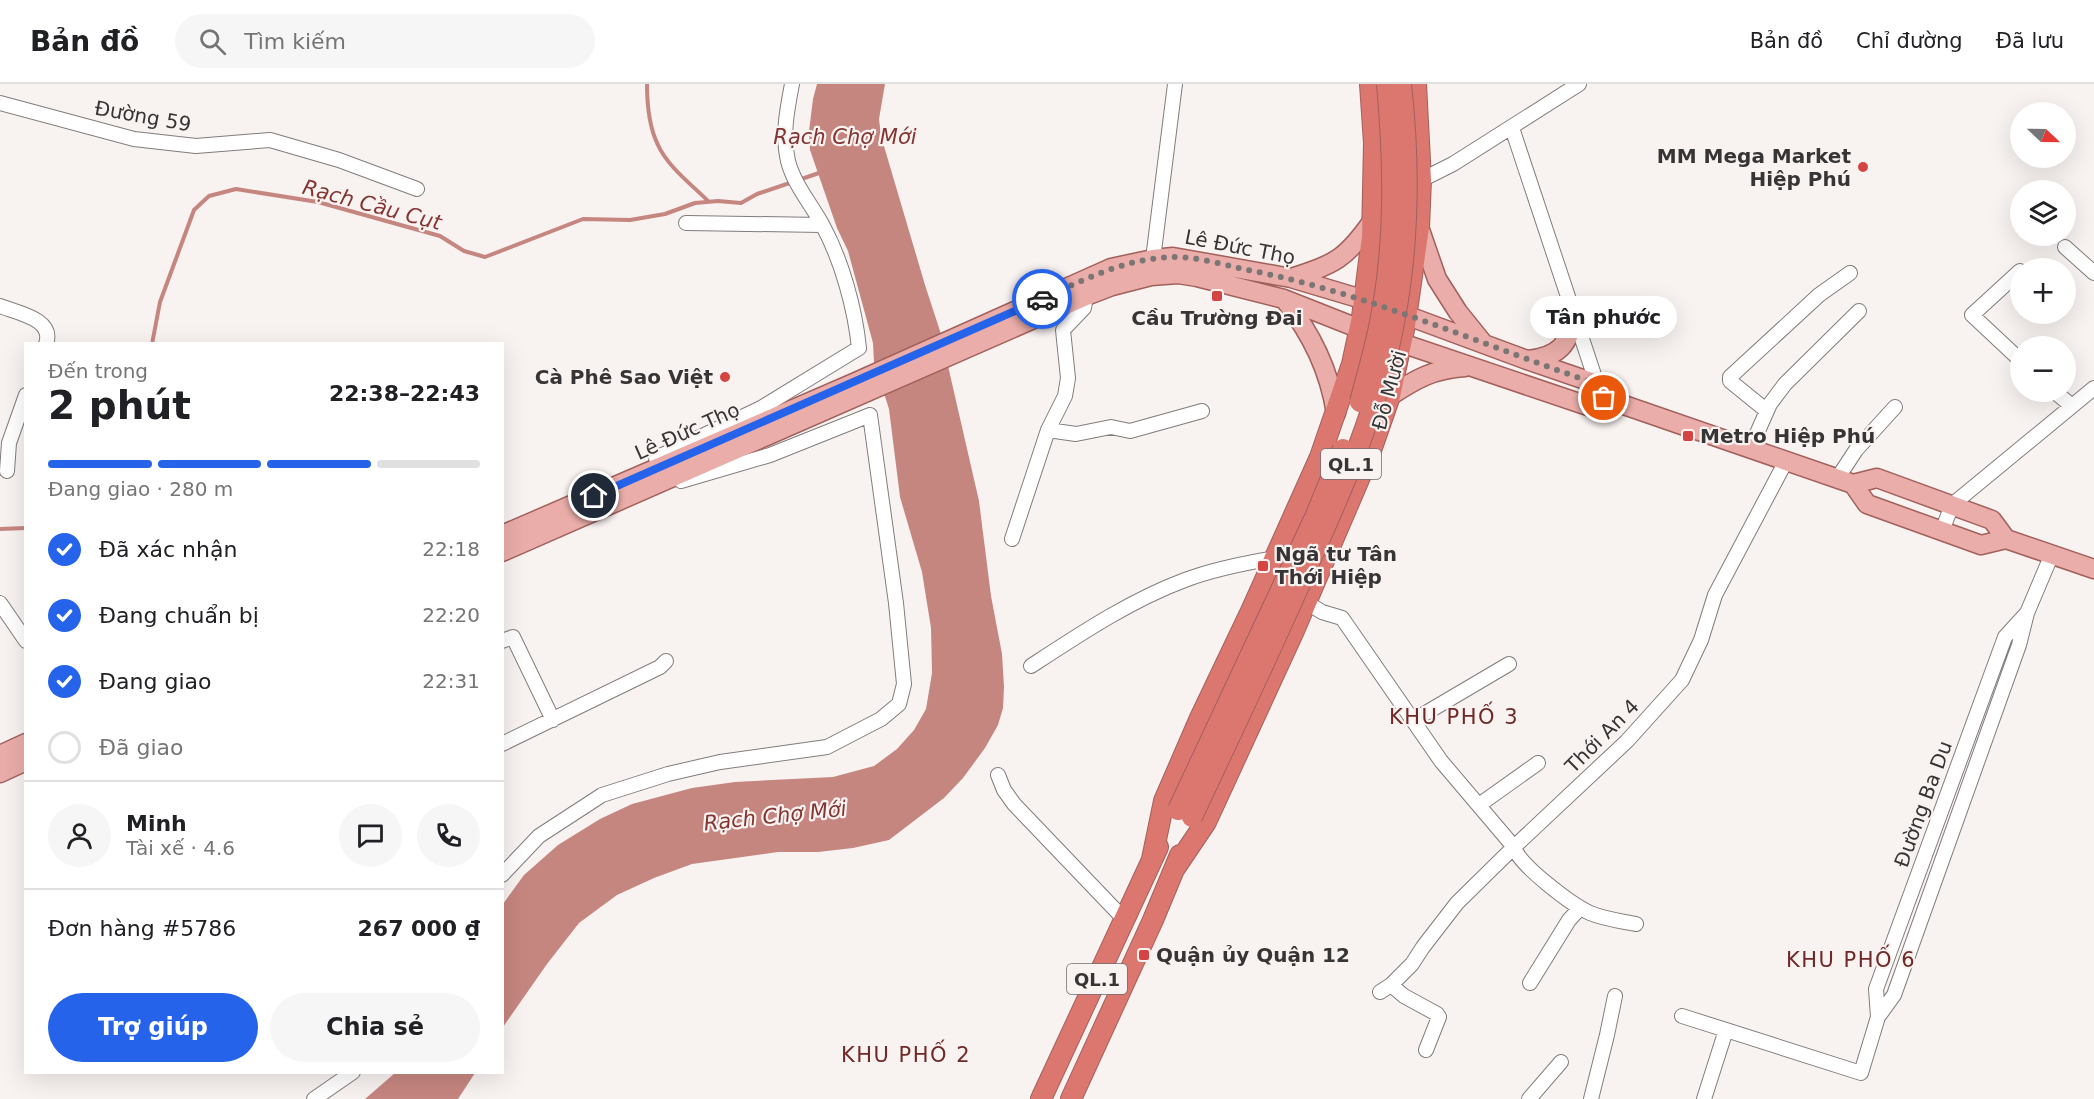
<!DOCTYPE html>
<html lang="vi">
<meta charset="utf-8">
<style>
:root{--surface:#fff;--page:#f6f6f6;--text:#202124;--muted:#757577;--line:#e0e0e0;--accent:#2563eb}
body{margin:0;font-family:"DejaVu Sans",sans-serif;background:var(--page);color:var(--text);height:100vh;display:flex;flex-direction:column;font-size:22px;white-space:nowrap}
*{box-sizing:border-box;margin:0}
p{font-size:20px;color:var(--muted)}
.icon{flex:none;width:33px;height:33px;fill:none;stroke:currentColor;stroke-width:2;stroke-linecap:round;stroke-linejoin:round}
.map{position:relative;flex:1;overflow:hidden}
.side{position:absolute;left:24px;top:258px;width:480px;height:732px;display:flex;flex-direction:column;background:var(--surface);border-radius:0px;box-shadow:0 6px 24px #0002}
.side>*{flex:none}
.needle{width:39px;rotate:112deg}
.buttons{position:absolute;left:2010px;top:18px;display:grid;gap:12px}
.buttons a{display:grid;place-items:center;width:66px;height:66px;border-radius:50%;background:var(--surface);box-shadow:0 6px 24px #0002;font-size:30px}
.pin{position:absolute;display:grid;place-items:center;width:51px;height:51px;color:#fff;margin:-26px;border:3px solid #fff;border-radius:50%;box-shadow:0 2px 6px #0007}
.courier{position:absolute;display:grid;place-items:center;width:60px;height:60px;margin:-30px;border:4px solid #2563eb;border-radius:50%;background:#fff;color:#222;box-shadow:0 2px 8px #0007}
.bubble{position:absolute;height:42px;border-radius:21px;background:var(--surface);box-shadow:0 6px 24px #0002;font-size:20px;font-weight:600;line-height:42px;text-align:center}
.summary em{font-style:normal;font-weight:600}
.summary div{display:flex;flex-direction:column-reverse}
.summary{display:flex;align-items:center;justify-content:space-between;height:102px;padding:0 24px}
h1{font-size:39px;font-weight:600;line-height:45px}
.bar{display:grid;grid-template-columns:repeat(4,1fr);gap:9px 6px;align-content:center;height:72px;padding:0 24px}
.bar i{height:8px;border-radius:4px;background:var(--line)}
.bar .current{background:var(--accent)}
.bar p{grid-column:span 4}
.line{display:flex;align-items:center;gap:15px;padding:0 24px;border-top:2px solid var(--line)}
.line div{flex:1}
.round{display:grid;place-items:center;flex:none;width:63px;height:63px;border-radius:32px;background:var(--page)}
ol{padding:0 24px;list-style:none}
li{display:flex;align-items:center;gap:18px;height:66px}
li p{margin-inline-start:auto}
li .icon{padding:6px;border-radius:50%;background:var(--accent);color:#fff;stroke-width:4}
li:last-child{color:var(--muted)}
li i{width:33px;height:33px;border:3px solid var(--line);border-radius:50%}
.primary-button{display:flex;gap:12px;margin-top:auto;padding:12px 24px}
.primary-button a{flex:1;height:69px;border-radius:36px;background:var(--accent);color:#fff;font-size:24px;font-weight:600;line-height:69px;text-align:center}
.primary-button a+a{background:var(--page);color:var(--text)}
header{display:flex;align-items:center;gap:36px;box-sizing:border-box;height:84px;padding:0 30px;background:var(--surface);border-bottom:2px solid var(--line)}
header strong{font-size:28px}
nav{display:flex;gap:33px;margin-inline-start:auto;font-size:21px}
.search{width:420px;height:54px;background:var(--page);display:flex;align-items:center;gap:15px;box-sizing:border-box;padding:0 21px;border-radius:33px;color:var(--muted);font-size:22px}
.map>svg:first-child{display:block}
</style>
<header>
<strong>Bản đồ</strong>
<div class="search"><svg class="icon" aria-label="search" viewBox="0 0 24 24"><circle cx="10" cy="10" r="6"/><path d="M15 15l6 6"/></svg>Tìm kiếm</div>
<nav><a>Bản đồ</a><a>Chỉ đường</a><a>Đã lưu</a></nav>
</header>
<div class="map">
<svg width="2094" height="1015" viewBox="0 0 2094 1015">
<rect width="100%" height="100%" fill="#f8f2f1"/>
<path fill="#c68680" d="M 817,0 L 885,0 L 879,35 L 881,52 L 925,201 L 940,247 L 979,417 L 991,512 L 1002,570 L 1004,603 L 1003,624 L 998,641 L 985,664 L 963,694 L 944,714 L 889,756 L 853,764 L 818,768 L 778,768 L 692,780 L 654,794 L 617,811 L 579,839 L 547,880 L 503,943 L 503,820 L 524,791 L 558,761 L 600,735 L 632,720 L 692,704 L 735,698 L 833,693 L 874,682 L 897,665 L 914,646 L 926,625 L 932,589 L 931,544 L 922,488 L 900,413 L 889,325 L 874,278 L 873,259 L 848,167 L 837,144 L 810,66 L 809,47 L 813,15 Z
M 395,989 L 395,988 L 475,989 L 458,1015 L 365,1015 Z"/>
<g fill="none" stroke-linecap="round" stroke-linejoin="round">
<path stroke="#c68680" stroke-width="4" d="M 647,0 C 647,19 649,43 658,61 C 668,83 691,100 708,117
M 152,260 L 160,218 L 194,126 L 209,112 L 236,105 L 318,118 L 440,152 L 464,167 L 485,173 L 583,135 L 630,136 L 665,130 L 695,119 L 718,117 L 741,119 L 757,110 L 822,88
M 0,445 L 26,444"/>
<defs>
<path id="minor" d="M 0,19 L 134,55 L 196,62 L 270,56 L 339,76 L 417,105
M 1512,44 L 1597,300
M 1421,96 L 1453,80 L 1579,0
M 686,139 L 822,141
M 2065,163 L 2094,189
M 1153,175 L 1175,0
M 2020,187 L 1972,231 L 2020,276
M 0,222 C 17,229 55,235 46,260
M 2055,308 L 2072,322
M 1767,327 L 1730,297 L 1730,293 L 1819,211 L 1850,189
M 1048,346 L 1076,350 L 1111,343 L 1130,347 L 1202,327
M 1750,365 L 1770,320 L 1785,300 L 1859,227
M 656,374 L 761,324 L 859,264 C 855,225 842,177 823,142 C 812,121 794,101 788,77 C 782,51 787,26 792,0
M 7,387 L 9,359 L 26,311
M 1837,395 L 1856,366 L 1895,323
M 1942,447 L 1952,421 L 2094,304
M 1012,455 L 1048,346 L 1065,312 L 1068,294 L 1063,246 L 1084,224 L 1086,212
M 1306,518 L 1322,528 L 1342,534 L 1441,677 L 1514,763 C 1519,781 1572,821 1590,829 C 1604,835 1621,837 1636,840
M 0,519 L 26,557
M 502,557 L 513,553 L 553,636
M 1031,582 C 1080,550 1131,516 1185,496 C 1214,485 1245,479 1275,474
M 1414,636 L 1509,580
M 502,660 L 660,583 L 666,577
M 998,691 L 1004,706 L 1014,720 L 1124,835
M 1479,721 L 1538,679
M 502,791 L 539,752 L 602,711 L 668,690 L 720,678 L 827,663 L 881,635 L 899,620 L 904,600 L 896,519 L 870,331 L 770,371 L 681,397
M 1530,899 L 1569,836 L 1580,824
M 1391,901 L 1404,912 L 1437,930 L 1439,933 L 1426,966
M 1380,908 L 1391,901 L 1412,880 L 1423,863 L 1457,819 L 1514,763 L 1627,657 L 1682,596 L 1701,556 L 1715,511 L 1786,377
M 1682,932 L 1861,989 L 1878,933 L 1894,911 L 2019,561 L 2027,529 L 2052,470
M 1878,933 L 1876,905 L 2005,553 L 2026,530
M 314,1015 L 353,988
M 1529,1015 L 1561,978
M 1591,1015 L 1607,951 L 1615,912
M 1704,1015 L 1726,946"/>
<path id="major" d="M 1419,143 L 1437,195 L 1458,228 L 1483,259
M 1291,194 C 1335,180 1346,175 1373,136
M 1285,216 C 1312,251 1329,286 1336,329
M 1528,276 C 1559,273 1570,260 1574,230
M 1390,312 C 1416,295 1433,285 1465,283
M 1853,400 L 1867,420 L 1981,461 L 2006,455 L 2094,485
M 502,451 L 856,298 L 1111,184 L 1153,175 L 1173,173 L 1291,194 L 1365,216 L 1527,276 L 1597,300 L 1604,314 L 1621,320 L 1853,400 L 1877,394 L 1992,436 L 2006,455
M 502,468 L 1086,212 L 1112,202 L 1151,192 L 1178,190 L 1197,193 L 1284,215 L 1360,245 L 1588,322 L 1604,314
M 0,671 L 26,659
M 0,689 L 26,677"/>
<path id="highway" d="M 1152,775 L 1164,717 L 1200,634 L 1251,527 L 1320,373 L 1352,280 L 1362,233 L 1372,153 L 1374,59 L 1370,0
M 1175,784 L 1206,738 L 1293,549 L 1369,372 L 1390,312 L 1405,241 L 1419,143 L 1421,96 L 1416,0
M 1041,1015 L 1158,763
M 1071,1015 L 1153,836 L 1180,771"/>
</defs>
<use href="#minor" stroke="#827c7c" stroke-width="16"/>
<use href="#major" stroke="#a2605b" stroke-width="21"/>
<use href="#highway" stroke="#a2605b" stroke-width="22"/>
<use href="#minor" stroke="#fff" stroke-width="14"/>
<use href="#major" stroke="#eaada9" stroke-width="18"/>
<use href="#highway" stroke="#dc7770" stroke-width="20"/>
<defs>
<path id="highway-bridge" d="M 1360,318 C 1367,291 1375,265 1380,238 C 1396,159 1394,79 1387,0
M 1178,726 L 1316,431 L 1343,365
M 1192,733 C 1233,645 1275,558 1313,470 C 1346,397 1378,322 1393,244 C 1409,164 1410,81 1401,0"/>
</defs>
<use href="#highway-bridge" stroke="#a2605b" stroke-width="22" stroke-linecap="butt"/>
<use href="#highway-bridge" stroke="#dc7770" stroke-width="20"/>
</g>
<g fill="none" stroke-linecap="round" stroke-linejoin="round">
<path stroke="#7a7676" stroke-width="6" stroke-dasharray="0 10.8" d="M 1042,215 C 1083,196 1124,175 1171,173 C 1194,172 1220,180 1243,185 C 1365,208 1479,260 1597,300 L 1604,314"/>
<path stroke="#2563eb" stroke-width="8" d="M 594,412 L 1042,215"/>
</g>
<g fill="#d34442" stroke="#f8f2f1" stroke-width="2">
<circle cx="1863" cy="83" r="6"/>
<rect x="1211" y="206" width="12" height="12" rx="3"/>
<circle cx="725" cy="293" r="6"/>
<rect x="1682" y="346" width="12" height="12" rx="3"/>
<rect x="1257" y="476" width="12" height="12" rx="3"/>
<rect x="1138" y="865" width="12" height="12" rx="3"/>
</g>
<g text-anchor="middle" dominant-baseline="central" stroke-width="4.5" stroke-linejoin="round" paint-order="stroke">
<g fill="#f8f2f1" stroke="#706d6d" stroke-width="1.5">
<rect x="1321" y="365" width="60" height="30" rx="4.5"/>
<rect x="1067" y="880" width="60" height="30" rx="4.5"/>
</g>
<g font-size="18" font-weight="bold" fill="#363434">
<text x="1351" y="380">QL.1</text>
<text x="1097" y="895">QL.1</text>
</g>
<g font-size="20" fill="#363434" stroke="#f8f2f1">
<text transform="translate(143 32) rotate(10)">Đường 59</text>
<text transform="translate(1240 163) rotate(11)">Lê Đức Thọ</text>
<text transform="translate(1389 306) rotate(-75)">Đỗ Mười</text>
<text transform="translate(687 347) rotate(-24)">Lê Đức Thọ</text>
<text transform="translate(1602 652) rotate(-45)">Thới An 4</text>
<text transform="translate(1923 720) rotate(-70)">Đường Ba Du</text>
</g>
<g font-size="20" font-weight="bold" fill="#363434" stroke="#f8f2f1" text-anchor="start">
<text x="1851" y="72" text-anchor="end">MM Mega Market<tspan x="1851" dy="23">Hiệp Phú</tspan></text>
<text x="1217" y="234" text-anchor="middle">Cầu Trường Đai</text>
<text x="713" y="293" text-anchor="end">Cà Phê Sao Việt</text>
<text x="1700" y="352">Metro Hiệp Phú</text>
<text x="1275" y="470">Ngã tư Tân<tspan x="1275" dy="23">Thới Hiệp</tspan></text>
<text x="1156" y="871">Quận ủy Quận 12</text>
</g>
<g font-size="21" font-style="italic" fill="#843531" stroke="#f8f2f1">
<text x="845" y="53">Rạch Chợ Mới</text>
<text transform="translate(372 121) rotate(15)">Rạch Cầu Cụt</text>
<text transform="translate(775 732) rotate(-6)">Rạch Chợ Mới</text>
</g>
<g font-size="21" letter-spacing="1.5" fill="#6f2927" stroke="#f8f2f1">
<text x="1454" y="633">KHU PHỐ 3</text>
<text x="1851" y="876">KHU PHỐ 6</text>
<text x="906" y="971">KHU PHỐ 2</text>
</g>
</g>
</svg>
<div class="buttons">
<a><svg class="needle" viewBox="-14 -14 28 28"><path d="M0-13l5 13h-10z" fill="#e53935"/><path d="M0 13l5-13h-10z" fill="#757577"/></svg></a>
<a><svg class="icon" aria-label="layers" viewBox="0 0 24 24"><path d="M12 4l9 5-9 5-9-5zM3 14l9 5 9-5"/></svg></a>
<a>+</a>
<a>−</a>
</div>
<div class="pin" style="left:1604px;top:314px;background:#ea580c"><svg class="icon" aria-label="bag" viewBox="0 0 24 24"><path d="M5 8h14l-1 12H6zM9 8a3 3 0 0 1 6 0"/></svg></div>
<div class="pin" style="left:594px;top:412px;background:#1f2937"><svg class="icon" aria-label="home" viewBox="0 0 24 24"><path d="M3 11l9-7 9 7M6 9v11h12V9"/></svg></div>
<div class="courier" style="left:1042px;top:215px"><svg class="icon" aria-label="car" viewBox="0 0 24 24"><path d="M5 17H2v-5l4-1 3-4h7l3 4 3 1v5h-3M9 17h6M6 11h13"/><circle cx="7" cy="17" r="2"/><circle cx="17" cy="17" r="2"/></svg></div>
<div class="bubble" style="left:1530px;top:212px;width:147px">Tân phước</div>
<section class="side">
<div class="summary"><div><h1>2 phút</h1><p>Đến trong</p></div><em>22:38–22:43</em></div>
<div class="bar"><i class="current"></i><i class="current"></i><i class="current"></i><i></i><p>Đang giao · 280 m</p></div>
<ol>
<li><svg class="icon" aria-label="check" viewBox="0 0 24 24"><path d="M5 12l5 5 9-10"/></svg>Đã xác nhận<p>22:18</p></li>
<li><svg class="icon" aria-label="check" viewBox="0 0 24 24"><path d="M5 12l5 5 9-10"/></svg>Đang chuẩn bị<p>22:20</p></li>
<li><svg class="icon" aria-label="check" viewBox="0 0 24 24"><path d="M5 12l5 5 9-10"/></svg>Đang giao<p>22:31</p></li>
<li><i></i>Đã giao</li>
</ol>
<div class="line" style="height:108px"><a class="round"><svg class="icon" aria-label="person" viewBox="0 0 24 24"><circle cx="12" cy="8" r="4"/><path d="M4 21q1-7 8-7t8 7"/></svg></a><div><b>Minh</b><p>Tài xế · 4.6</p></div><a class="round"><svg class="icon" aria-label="chat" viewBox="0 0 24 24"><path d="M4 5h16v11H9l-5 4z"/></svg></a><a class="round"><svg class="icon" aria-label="phone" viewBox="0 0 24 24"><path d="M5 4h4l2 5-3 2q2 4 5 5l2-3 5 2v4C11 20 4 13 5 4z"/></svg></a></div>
<div class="line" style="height:78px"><div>Đơn hàng #5786</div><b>267 000 ₫</b></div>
<div class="primary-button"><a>Trợ giúp</a><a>Chia sẻ</a></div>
</section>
</div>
